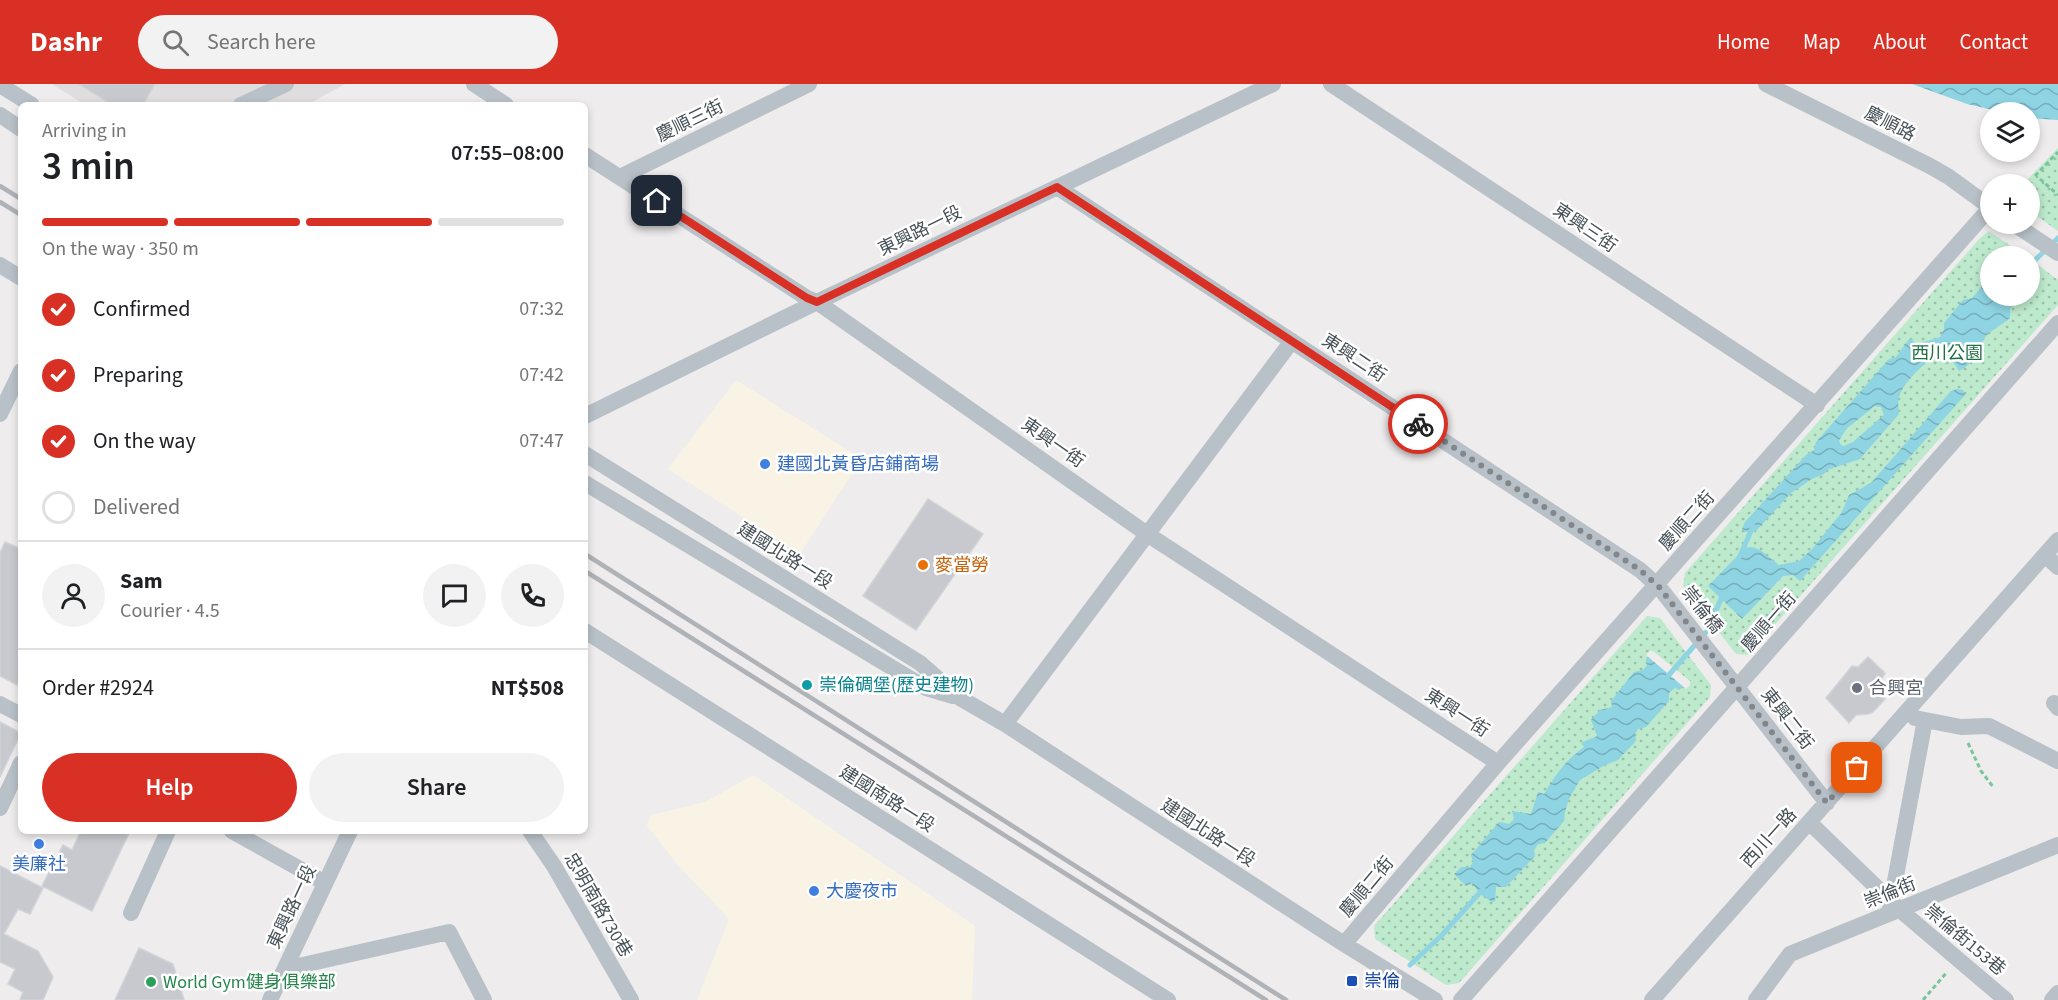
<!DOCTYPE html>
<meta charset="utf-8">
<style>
:root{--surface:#fff;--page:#f2f2f2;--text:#202124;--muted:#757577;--line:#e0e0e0;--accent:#d93025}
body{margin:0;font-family:"Source Sans 3","Noto Sans TC",sans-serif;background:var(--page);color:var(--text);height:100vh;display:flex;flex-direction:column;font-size:22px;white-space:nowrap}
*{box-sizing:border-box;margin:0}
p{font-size:20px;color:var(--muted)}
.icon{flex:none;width:33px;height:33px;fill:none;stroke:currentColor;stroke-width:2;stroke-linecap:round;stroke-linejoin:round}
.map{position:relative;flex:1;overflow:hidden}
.drawer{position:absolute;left:18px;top:18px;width:570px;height:732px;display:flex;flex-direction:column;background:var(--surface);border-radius:9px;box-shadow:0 3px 9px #0003}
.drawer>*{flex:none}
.fabs{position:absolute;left:1980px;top:18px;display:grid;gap:12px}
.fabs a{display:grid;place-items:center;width:60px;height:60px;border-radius:50%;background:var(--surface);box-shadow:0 3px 9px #0003;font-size:30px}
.pin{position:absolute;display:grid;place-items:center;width:51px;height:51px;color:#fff;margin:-26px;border-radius:12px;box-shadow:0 3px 9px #0006}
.courier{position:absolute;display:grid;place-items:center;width:60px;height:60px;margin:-30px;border:4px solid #d93025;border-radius:50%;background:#fff;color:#222;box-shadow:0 2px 8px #0007}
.overview em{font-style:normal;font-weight:600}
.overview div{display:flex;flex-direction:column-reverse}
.overview{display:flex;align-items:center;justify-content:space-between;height:102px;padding:0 24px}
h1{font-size:39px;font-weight:600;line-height:45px}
.bar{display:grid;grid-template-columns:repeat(4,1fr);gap:9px 6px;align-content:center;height:72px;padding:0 24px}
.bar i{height:8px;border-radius:4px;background:var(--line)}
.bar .current{background:var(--accent)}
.bar p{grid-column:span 4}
.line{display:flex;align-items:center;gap:15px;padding:0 24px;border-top:2px solid var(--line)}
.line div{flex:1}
.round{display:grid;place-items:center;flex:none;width:63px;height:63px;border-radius:32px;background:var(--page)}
ol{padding:0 24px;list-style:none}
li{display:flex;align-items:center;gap:18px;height:66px}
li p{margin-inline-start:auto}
li .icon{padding:6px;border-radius:50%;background:var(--accent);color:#fff;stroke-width:4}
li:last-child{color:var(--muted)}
li i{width:33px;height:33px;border:3px solid var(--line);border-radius:50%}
.button{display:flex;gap:12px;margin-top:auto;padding:12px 24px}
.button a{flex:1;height:69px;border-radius:36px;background:var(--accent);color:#fff;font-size:24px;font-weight:600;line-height:69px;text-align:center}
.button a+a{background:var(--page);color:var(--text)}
header{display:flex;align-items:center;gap:36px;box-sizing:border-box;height:84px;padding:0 30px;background:var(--accent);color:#fff}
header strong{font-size:28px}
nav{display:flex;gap:33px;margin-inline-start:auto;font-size:21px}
.search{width:420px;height:54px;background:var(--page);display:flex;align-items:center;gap:15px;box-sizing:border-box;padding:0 21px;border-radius:33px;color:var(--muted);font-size:22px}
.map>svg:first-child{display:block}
</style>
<header>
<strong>Dashr</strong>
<div class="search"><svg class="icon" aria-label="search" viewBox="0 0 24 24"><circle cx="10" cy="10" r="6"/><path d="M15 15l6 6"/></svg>Search here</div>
<nav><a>Home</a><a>Map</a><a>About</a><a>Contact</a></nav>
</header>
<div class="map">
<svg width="2058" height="916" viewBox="0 0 2058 916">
<defs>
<pattern id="grass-dots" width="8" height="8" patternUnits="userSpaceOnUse" patternTransform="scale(1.5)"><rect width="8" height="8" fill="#bde9cc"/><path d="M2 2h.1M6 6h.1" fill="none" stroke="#9bbfa8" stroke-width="1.8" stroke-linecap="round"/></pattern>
<pattern id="water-waves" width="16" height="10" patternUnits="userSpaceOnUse" patternTransform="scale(1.5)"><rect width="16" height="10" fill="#8ed4e2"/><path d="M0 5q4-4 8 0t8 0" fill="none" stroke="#76aeba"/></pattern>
</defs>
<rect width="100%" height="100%" fill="#eeecec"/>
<path fill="#f9f3e5" d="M 736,296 L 862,375 L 800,470 L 668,385 Z
M 753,691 L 975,842 L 972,916 L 697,916 L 729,835 L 677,780 L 647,742 L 651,731 L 705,718 Z"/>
<path fill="#dfdddd" d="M 52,0 L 345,0 L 307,21 L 85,21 Z"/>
<path fill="url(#grass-dots)" d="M 2058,64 L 2058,147 L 2030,127 L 2030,100 L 2023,100 Z
M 1989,147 L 2025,172 L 1990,172 L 1990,212 L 2030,212 L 2030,175 L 2058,196 L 2058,221 L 1748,571 L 1736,570 L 1683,502 L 1685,489 L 1980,154 Z
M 1647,532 L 1660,534 L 1711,601 L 1710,613 L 1459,899 L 1446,901 L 1375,855 L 1374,842 Z"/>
<path fill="url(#water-waves)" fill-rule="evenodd" d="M 1912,0 L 2058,0 L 2058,36 L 2030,34 L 2030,28 L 2002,28 L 1967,20 Z
M 1990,185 L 1990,212 L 2020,212 L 2010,225 L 2010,234 C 2002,242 1991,244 1984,255 C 1980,261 1984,257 1982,264 C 1979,272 1967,283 1959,287 C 1955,281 1953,275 1946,272 C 1933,267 1908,295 1902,306 C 1897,314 1898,321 1899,330 L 1860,375 L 1827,386 L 1824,390 L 1812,395 L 1791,409 L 1756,447 L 1745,448 L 1742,445 L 1745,438 L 1806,371 L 1814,366 L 1816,358 L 1889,275 L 1895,274 L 1910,254 L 1917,260 L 1940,253 L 1944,245 L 1944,239 L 1963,216 L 1972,214 L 1989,194 ZM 1875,322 L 1881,323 L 1884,331 L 1853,358 L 1844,362 L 1841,361 L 1839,357 L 1846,345 Z
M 1957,305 L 1963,306 L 1965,311 L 1800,497 L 1793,491 L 1783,492 L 1742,535 L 1708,502 L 1745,464 C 1757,459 1769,474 1779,481 L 1799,477 L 1812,465 L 1842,428 L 1849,411 L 1871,399 L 1951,307 Z
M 1652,569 L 1688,599 L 1679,606 L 1675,604 L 1669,609 L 1669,617 L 1646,643 L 1638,645 L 1635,650 L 1636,657 L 1618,676 L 1605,681 L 1580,696 L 1569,715 L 1565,728 L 1564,737 L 1545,759 L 1538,760 L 1534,766 L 1535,772 L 1506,803 L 1496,803 L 1495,817 L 1492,818 L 1480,810 L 1472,799 L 1466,802 L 1454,790 L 1461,783 L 1470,783 L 1473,778 L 1471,771 L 1499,738 L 1509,740 L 1514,735 L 1512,727 L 1531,730 L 1538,708 L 1544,710 C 1555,691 1566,676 1584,663 L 1581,659 L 1597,652 L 1591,636 L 1600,626 L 1612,623 L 1611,617 L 1634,588 L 1643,586 L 1647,581 L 1646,574 Z"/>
<path fill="#eeecec" d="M 1650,567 L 1653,567 L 1690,597 L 1690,601 L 1686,605 L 1646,571 Z"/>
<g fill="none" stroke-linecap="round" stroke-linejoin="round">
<path stroke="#8ed4e2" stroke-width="5" d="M 2030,181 L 2058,154
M 1740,472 L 1753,442
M 1668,592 L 1707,547 L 1724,508
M 1410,881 L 1442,851 L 1483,805"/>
</g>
<path fill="#c7c9ce" stroke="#d0d3d7" stroke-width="1.5" d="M 79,0 L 155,0 L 143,21 L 112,21 Z
M 928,415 L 983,450 L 916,546 L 863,512 Z
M 5,458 L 21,465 L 21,592 L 17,601 L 0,592 L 0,469 Z
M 1868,573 L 1885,589 L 1879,600 L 1885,615 L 1873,628 L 1868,630 L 1856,631 L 1849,639 L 1826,614 L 1852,582 L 1858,583 Z
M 0,638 L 21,649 L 0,693 Z
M 81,747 L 130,747 L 92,827 L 42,802 L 63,761 L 72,766 Z
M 0,782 L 43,804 L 30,830 L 18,825 L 4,850 L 38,867 L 53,893 L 43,916 L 20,916 L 23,908 L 8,900 L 15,885 L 0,878 Z
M 139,864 L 173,880 L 184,916 L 115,916 Z"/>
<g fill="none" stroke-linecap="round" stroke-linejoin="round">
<path stroke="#79c49c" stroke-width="3" stroke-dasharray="4.5 3" stroke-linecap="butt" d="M 2035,92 L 2058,68
M 2040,95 L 2058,111
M 1968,659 L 1981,687 L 1994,704
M 1923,916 L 1947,888"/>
<path stroke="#b8c1c7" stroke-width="16" d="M 474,0 L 506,21
M 1331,0 L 1817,321
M 1766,0 L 1930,82 L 1949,93 L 1990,123
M 0,1 L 32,21
M 241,21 L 286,0
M 0,31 L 21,45
M 585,71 L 807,214 L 817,218 L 1147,450 L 1498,679
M 620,93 L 809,0
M 1057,103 L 1640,486 L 1659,503 L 1827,719
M 2014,140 L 2058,169
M 0,181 L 21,194
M 0,330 L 21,287
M 585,332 L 817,218 L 1273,0
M 585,370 L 920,579 L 960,614 L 1005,640 L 1344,860 L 1435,916
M 585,399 L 926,604 L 953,612
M 2045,471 L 2058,483
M 585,547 L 1168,916
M 2054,619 L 2058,624
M 0,620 L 21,631
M 1915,634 L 1961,643 L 1989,642 L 2058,677
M 1005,640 L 1292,257
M 0,724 L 21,679
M 1809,738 L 1900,826 L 2006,916
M 232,747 L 325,799
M 530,747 L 554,782 L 631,916
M 1890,824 L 1925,636
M 131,829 L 168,747
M 1344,860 L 1498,679 L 1990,124
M 285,885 L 449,848 L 484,916
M 270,916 L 350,747
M 1461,916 L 2058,239
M 1652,916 L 2058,456
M 1756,916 L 1790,870 L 2058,761
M 2052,916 L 2058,909"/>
<path stroke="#afb2b6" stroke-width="4.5" d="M 0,102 L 21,115
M 0,118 L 21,131
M 585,470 L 1286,916
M 585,487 L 1266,916"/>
</g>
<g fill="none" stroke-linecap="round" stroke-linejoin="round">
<path stroke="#81878b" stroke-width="6" stroke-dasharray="0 10.8" d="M 1418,340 L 1640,486 L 1659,503 L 1827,719 L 1857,684"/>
<path stroke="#d93025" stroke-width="8" d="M 657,117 L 807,214 L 817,218 L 1057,103 L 1418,340"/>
</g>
<g fill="#3f7fe0" stroke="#fff" stroke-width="2">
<circle cx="765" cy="380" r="6"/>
<circle cx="39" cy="760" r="6"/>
<circle cx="814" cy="807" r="6"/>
</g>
<circle fill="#e8710a" stroke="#fff" stroke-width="2" cx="923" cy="481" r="6"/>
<circle fill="#0f9aa8" stroke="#fff" stroke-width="2" cx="807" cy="601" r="6"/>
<circle fill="#6b7280" stroke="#fff" stroke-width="2" cx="1857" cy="604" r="6"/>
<rect fill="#1a4fb4" stroke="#fff" stroke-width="2" x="1346" y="891" width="12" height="12" rx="3"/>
<circle fill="#2e9e5b" stroke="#fff" stroke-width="2" cx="151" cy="898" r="6"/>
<g text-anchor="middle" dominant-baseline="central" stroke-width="5" stroke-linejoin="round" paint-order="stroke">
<g font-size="18" fill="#465057" stroke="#fff">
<text transform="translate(690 37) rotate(-26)">慶順三街</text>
<text transform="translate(1890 40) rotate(27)">慶順路</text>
<text transform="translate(1585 144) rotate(34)">東興三街</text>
<text transform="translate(920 147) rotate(-26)">東興路一段</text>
<text transform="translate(1354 274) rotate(33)">東興二街</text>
<text transform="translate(1053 359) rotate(35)">東興一街</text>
<text transform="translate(1687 437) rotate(-48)">慶順二街</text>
<text transform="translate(785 472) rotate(32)">建國北路一段</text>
<text transform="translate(1702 526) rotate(52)">崇倫橋</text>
<text transform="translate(1769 538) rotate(-49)">慶順一街</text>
<text transform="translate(1457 629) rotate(33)">東興一街</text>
<text transform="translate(1787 635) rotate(52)">東興二街</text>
<text transform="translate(887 715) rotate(32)">建國南路一段</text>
<text transform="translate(1208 749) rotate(33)">建國北路一段</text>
<text transform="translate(1769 754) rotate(-48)">西川一路</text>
<text transform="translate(1367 803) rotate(-50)">慶順二街</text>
<text transform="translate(1890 809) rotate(-22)">崇倫街</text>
<text transform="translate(598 821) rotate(60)">忠明南路730巷</text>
<text transform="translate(292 823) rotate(-65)">東興路一段</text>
<text transform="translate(1965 856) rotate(40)">崇倫街153巷</text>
</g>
<g font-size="18" fill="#1f7144" stroke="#fff">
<text x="1947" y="269">西川公園</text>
</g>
<g font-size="18" fill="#366cbe" stroke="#fff" text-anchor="start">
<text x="777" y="380">建國北黃昏店鋪商場</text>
<text x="39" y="780" text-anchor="middle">美廉社</text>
<text x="826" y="807">大慶夜市</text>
</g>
<g font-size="18" fill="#c56008" stroke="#fff" text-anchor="start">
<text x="935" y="481">麥當勞</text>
</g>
<g font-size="18" fill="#0d838f" stroke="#fff" text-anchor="start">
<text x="819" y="601">崇倫碉堡(歷史建物)</text>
</g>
<g font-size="18" fill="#5b616d" stroke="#fff" text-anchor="start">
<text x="1869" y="604">合興宮</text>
</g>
<g font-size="18" fill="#164399" stroke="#fff" text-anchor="start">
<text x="1364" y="897">崇倫</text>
</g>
<g font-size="18" fill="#27864d" stroke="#fff" text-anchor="start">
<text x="163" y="898">World Gym健身俱樂部</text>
</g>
</g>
</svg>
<div class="fabs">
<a><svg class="icon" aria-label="layers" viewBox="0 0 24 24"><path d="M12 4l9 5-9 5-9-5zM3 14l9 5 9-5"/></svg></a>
<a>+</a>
<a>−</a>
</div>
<div class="pin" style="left:1857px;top:684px;background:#ea580c"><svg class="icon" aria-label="bag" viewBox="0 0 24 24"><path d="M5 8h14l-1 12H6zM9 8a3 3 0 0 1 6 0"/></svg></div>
<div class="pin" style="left:657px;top:117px;background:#1f2937"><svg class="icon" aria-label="home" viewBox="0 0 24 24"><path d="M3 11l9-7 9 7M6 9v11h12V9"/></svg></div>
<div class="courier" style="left:1418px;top:340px"><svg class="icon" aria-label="bike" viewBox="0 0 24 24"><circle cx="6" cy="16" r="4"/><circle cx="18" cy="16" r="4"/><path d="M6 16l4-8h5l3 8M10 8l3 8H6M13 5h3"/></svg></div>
<section class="drawer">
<div class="overview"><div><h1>3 min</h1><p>Arriving in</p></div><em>07:55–08:00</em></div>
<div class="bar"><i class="current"></i><i class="current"></i><i class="current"></i><i></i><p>On the way · 350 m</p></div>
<ol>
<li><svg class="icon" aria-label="check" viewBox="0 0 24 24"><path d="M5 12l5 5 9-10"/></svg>Confirmed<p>07:32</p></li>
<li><svg class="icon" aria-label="check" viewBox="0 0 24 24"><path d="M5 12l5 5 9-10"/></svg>Preparing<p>07:42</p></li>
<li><svg class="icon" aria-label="check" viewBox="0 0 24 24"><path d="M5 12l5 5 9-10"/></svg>On the way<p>07:47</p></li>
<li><i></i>Delivered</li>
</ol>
<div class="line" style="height:108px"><a class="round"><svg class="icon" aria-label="person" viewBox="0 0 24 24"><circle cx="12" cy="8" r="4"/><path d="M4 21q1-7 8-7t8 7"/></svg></a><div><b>Sam</b><p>Courier · 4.5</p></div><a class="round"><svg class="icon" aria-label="chat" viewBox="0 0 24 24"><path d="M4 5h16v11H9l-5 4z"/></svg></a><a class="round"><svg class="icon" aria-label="phone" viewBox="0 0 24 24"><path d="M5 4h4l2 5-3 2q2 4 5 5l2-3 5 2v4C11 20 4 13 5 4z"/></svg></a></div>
<div class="line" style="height:78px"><div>Order #2924</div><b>NT$508</b></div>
<div class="button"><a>Help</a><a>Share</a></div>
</section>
</div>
